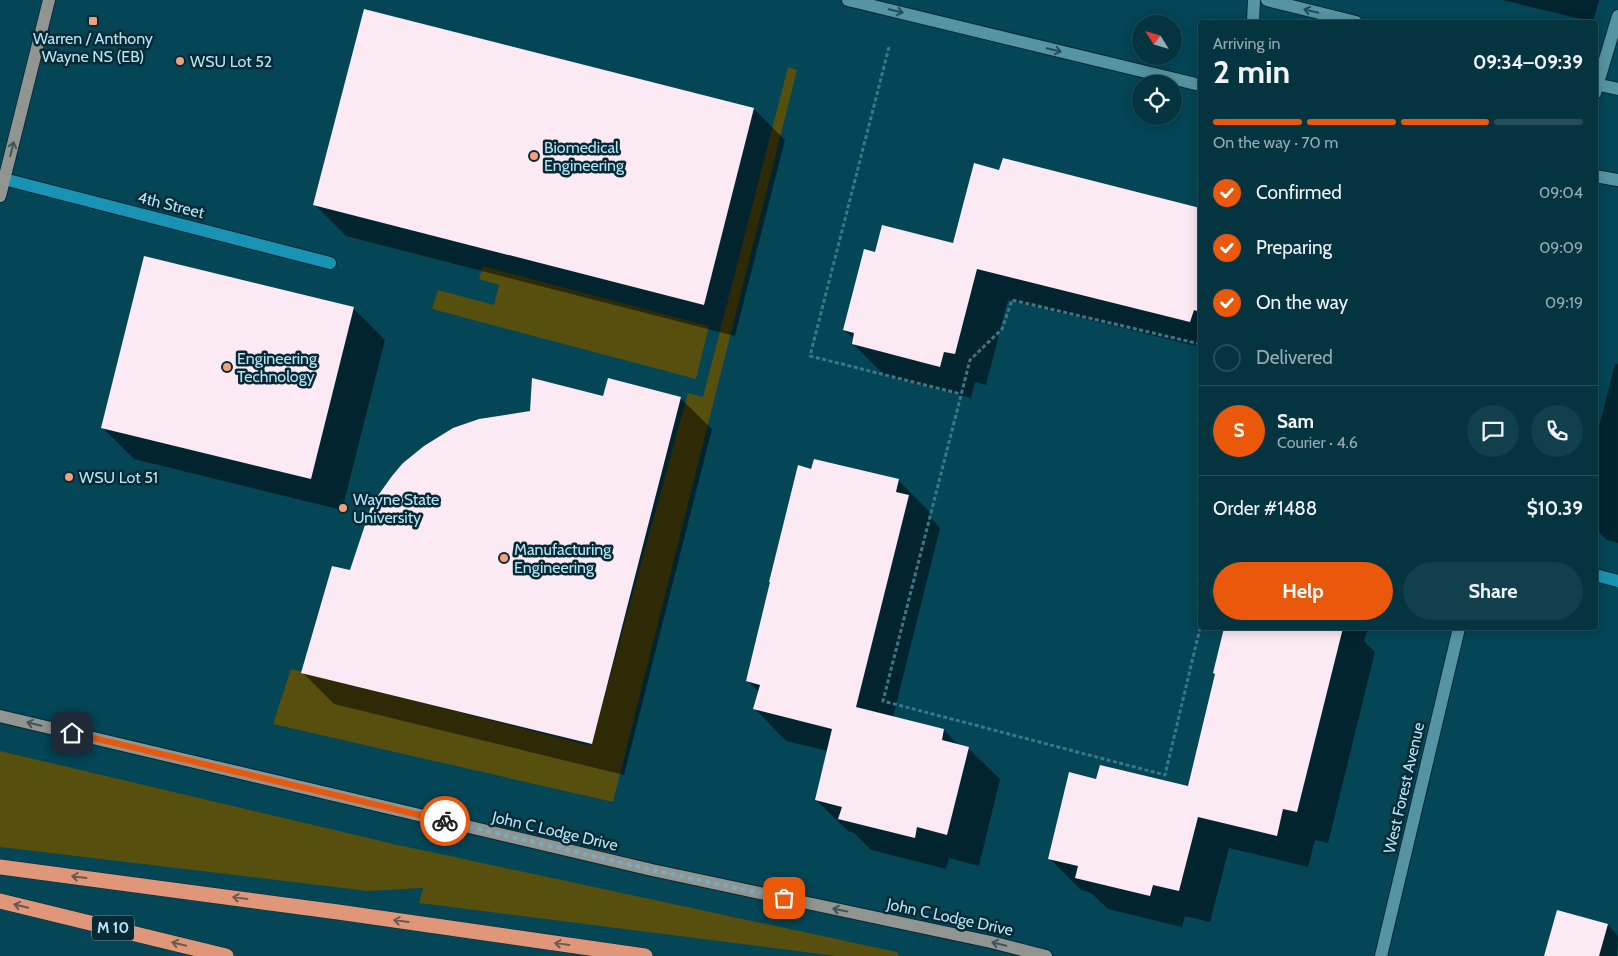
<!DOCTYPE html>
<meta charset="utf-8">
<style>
:root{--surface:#033440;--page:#113f4b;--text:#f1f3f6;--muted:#97aab1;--line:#244f59;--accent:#ea580c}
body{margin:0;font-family:Cabin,sans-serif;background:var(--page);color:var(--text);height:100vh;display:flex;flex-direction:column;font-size:19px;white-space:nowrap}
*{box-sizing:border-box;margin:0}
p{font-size:16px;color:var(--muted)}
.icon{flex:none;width:28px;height:28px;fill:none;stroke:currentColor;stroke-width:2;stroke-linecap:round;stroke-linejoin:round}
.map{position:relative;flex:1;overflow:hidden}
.sheet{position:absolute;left:1198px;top:20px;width:400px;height:610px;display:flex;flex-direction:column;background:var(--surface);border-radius:5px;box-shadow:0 2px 12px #0003,0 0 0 1px var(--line)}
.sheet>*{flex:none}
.needle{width:32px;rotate:307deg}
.controls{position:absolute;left:1132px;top:15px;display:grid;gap:10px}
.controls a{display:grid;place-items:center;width:50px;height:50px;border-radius:50%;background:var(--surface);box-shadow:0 2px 12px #0003,0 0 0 1px var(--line);font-size:25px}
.pin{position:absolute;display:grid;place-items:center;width:42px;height:42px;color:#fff;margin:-21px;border-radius:10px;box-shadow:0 2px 8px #0006}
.courier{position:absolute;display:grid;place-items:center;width:50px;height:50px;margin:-25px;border:4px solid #ea580c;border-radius:50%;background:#fff;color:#222;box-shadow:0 1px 6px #0007}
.head em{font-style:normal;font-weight:700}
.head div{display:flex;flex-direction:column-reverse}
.head{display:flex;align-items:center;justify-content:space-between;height:85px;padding:0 15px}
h1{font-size:32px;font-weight:700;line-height:38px}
.bar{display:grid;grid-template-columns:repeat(4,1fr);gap:8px 5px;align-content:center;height:60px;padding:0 15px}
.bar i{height:6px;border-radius:4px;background:var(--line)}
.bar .current{background:var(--accent)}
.bar p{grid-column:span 4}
.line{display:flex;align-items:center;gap:12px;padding:0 15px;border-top:1px solid var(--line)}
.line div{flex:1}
.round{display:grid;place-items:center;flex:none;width:52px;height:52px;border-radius:26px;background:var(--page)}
ol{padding:0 15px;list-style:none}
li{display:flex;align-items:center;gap:15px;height:55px}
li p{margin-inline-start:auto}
li .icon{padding:5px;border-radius:50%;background:var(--accent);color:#fff;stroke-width:4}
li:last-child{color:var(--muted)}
li i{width:28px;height:28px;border:2px solid var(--line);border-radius:50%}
.action{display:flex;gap:10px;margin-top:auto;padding:10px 15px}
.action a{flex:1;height:58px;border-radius:30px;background:var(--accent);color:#fff;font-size:20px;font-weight:700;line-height:58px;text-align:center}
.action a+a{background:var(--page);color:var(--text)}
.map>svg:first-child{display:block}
</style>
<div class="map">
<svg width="1618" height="956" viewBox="0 0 1618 956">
<rect width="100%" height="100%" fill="#044556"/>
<path fill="#564f0d" d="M 788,67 L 797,70 L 613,802 L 273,724 L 291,669 L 591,746 L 688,393 L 703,397 Z
M 483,266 L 709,326 L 696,379 L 432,309 L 438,290 L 494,305 L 499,285 L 479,279 Z
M 0,751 L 398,845 L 897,952 L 899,956 L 836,956 L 419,903 L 423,888 L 368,891 L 0,847 Z"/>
<path fill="#0007" d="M 1502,0 L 1599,0 L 1593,22 Z
M 754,109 L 785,140 L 735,336 L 346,236 L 315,205 Z
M 1000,171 L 1200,209 L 1200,347 L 1008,300 L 986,385 L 975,382 L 971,398 L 885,376 L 853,344 L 854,339 L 844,330 L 876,254 L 954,245 Z
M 353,308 L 385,340 L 342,510 L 134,459 L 102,427 Z
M 1615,364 L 1618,364 L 1618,543 L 1607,540 L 1595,528 L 1595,442 Z
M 604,397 L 680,398 L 712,429 L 624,775 L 334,704 L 303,673 L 351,572 L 532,412 Z
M 812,471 L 898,480 L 930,512 L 929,516 L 940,528 L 893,717 L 944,730 L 959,746 L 968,748 L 1000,779 L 979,866 L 949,858 L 946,869 L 871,850 L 854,833 L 848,831 L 816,800 L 828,751 L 786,741 L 755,709 L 759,692 L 747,680 Z
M 1225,628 L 1368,628 L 1364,641 L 1375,652 L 1328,843 L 1315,840 L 1308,867 L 1229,848 L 1210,922 L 1185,916 L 1182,927 L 1108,909 L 1091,893 L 1081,890 L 1049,858 L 1097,781 L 1189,788 L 1216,675 L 1214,673 Z
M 1608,925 L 1618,936 L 1617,956 L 1545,956 Z"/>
<path fill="#fbe9f3" d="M 364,9 L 754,108 L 704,305 L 313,205 Z
M 1003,158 L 1200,208 L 1200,312 L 1194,310 L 1190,322 L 977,269 L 955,354 L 944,352 L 940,367 L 852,344 L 854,333 L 843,330 L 864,249 L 875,252 L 882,225 L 953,243 L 974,163 L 999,170 Z
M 144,256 L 354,307 L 311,479 L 101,428 Z
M 532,378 L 603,396 L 608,378 L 681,397 L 592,744 L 301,673 L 332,566 L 350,570 L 372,504 L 392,476 L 403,463 L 424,446 L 453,428 L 479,419 L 530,411 Z
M 814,459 L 899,479 L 896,492 L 909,495 L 856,707 L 944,729 L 942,740 L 969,747 L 947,835 L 917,827 L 915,838 L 838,819 L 842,807 L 815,800 L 832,729 L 753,709 L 760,685 L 746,681 L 770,582 L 769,582 L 798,465 L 811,469 Z
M 1224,628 L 1343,628 L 1297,812 L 1283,809 L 1277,836 L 1198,817 L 1179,891 L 1153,885 L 1150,896 L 1075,878 L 1078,866 L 1048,859 L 1069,772 L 1096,779 L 1100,765 L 1188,786 L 1215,674 L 1213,673 Z
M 1557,910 L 1608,924 L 1599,956 L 1544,956 Z"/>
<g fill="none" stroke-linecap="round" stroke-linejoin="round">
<defs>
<path id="street" d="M 4,179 L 330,263
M 1595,575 L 1618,581"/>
<path id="secondary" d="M 848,0 L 1200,85
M 1267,0 L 1356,22
M 1253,22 L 1254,0
M 1595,84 L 1618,89
M 1595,93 L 1618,16
M 1595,176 L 1618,180
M 1381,956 L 1459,628"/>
<path id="primary" d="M 0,196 L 49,0
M 0,716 L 652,870 L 991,942 L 1046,956"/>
<path id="highway" d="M 0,867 L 338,912 L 645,956
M 0,901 L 226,956"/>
</defs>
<use href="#street" stroke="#062934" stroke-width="14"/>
<use href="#secondary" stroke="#062934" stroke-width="14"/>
<use href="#primary" stroke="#062934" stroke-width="14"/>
<use href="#highway" stroke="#062934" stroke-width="16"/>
<path stroke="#3c7788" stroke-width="3" stroke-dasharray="4 2.5" stroke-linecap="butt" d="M 889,47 L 810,356 L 961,394
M 1200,344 L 1012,300 L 1002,329 L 970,360 L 883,701 L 1165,775 L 1200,628"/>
<use href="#street" stroke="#1993b4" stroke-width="12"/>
<use href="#secondary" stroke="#5594a2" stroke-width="12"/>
<use href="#primary" stroke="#909591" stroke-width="12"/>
<use href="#highway" stroke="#e09679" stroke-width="15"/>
</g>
<defs><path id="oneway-shaft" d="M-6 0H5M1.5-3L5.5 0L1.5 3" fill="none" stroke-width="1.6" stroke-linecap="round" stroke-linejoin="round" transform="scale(1.25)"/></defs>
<g stroke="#224e5a">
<use href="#oneway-shaft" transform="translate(896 11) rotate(14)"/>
<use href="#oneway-shaft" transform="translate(1311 11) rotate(-166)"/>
<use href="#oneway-shaft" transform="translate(1054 50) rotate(14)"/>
</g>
<g stroke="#3d5459">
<use href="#oneway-shaft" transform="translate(12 149) rotate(-76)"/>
<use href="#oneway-shaft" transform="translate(34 724) rotate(-167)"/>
<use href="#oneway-shaft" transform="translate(840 910) rotate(-168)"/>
<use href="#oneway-shaft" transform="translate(999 944) rotate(-166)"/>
</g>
<g stroke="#685a53">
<use href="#oneway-shaft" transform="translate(79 877) rotate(-173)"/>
<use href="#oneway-shaft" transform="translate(240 898) rotate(-172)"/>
<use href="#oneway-shaft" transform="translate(21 906) rotate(-166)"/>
<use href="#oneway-shaft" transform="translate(401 921) rotate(-172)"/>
<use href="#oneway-shaft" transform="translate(179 944) rotate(-166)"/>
<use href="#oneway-shaft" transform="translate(562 944) rotate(-172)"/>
</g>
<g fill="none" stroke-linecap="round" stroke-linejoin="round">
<path stroke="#77acbe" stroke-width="5" stroke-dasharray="0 9" d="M 445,821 L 652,870 L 784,898"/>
<path stroke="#ea580c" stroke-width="6" d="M 72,733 L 445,821"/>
</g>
<g fill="#f2a080" stroke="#062934" stroke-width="2">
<rect x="88" y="16" width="10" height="10" rx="2.5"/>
<circle cx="180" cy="61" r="5"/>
<circle cx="534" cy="156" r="5"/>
<circle cx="227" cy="367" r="5"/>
<circle cx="69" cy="477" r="5"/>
<circle cx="343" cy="508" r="5"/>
<circle cx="504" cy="558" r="5"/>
</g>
<g text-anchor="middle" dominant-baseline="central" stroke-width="5" stroke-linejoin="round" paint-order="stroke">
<rect fill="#062934" stroke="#80acbc" stroke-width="1" x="92" y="915.5" width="42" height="25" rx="4"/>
<g font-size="15" font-weight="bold" fill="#b5e4f6">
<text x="113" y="928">M 10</text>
</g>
<g font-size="16" fill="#b5e4f6" stroke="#062934" text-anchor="start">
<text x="93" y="38" text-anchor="middle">Warren / Anthony<tspan x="93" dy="18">Wayne NS (EB)</tspan></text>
<text x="190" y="61">WSU Lot 52</text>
<text x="544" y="147">Biomedical<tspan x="544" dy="18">Engineering</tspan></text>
<text x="237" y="358">Engineering<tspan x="237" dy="18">Technology</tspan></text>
<text x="79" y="477">WSU Lot 51</text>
<text x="353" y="499">Wayne State<tspan x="353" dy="18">University</tspan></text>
<text x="514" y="549">Manufacturing<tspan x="514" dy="18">Engineering</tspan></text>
</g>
<g font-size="16" fill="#b5e4f6" stroke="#062934">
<text transform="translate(171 205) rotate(14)">4th Street</text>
<text transform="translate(1404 788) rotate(-77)">West Forest Avenue</text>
<text transform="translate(555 831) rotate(13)">John C Lodge Drive</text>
<text transform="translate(950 917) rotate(12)">John C Lodge Drive</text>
</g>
</g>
</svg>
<div class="controls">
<a><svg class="needle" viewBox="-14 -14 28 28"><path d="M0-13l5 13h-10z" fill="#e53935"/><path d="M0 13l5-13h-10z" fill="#97aab1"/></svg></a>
<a><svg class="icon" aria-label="locate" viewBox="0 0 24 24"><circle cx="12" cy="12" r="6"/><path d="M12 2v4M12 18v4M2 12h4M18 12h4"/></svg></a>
</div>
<div class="pin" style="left:784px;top:898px;background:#ea580c"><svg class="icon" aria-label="bag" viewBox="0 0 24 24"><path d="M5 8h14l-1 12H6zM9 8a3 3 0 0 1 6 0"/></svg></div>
<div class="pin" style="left:72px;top:733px;background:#1f2937"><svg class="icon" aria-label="home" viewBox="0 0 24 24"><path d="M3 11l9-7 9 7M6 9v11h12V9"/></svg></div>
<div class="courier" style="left:445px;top:821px"><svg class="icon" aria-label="bike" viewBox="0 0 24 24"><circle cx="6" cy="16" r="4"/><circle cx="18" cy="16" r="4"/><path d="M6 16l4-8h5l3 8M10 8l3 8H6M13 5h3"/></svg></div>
<section class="sheet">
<div class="head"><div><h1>2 min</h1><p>Arriving in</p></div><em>09:34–09:39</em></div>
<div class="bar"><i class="current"></i><i class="current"></i><i class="current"></i><i></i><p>On the way · 70 m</p></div>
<ol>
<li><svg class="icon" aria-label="check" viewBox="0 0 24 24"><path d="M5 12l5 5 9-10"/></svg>Confirmed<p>09:04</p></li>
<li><svg class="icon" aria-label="check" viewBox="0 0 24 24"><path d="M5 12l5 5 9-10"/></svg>Preparing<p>09:09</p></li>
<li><svg class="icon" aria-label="check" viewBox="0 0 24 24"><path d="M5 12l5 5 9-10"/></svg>On the way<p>09:19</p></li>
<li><i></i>Delivered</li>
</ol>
<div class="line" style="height:90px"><b class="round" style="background:var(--accent);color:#fff">S</b><div><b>Sam</b><p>Courier · 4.6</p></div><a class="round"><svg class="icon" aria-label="chat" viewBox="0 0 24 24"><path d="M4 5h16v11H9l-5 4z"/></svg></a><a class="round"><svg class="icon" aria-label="phone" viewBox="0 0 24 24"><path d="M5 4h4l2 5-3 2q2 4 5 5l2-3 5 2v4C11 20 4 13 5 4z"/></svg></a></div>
<div class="line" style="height:65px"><div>Order #1488</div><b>$10.39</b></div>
<div class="action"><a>Help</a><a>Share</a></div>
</section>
</div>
